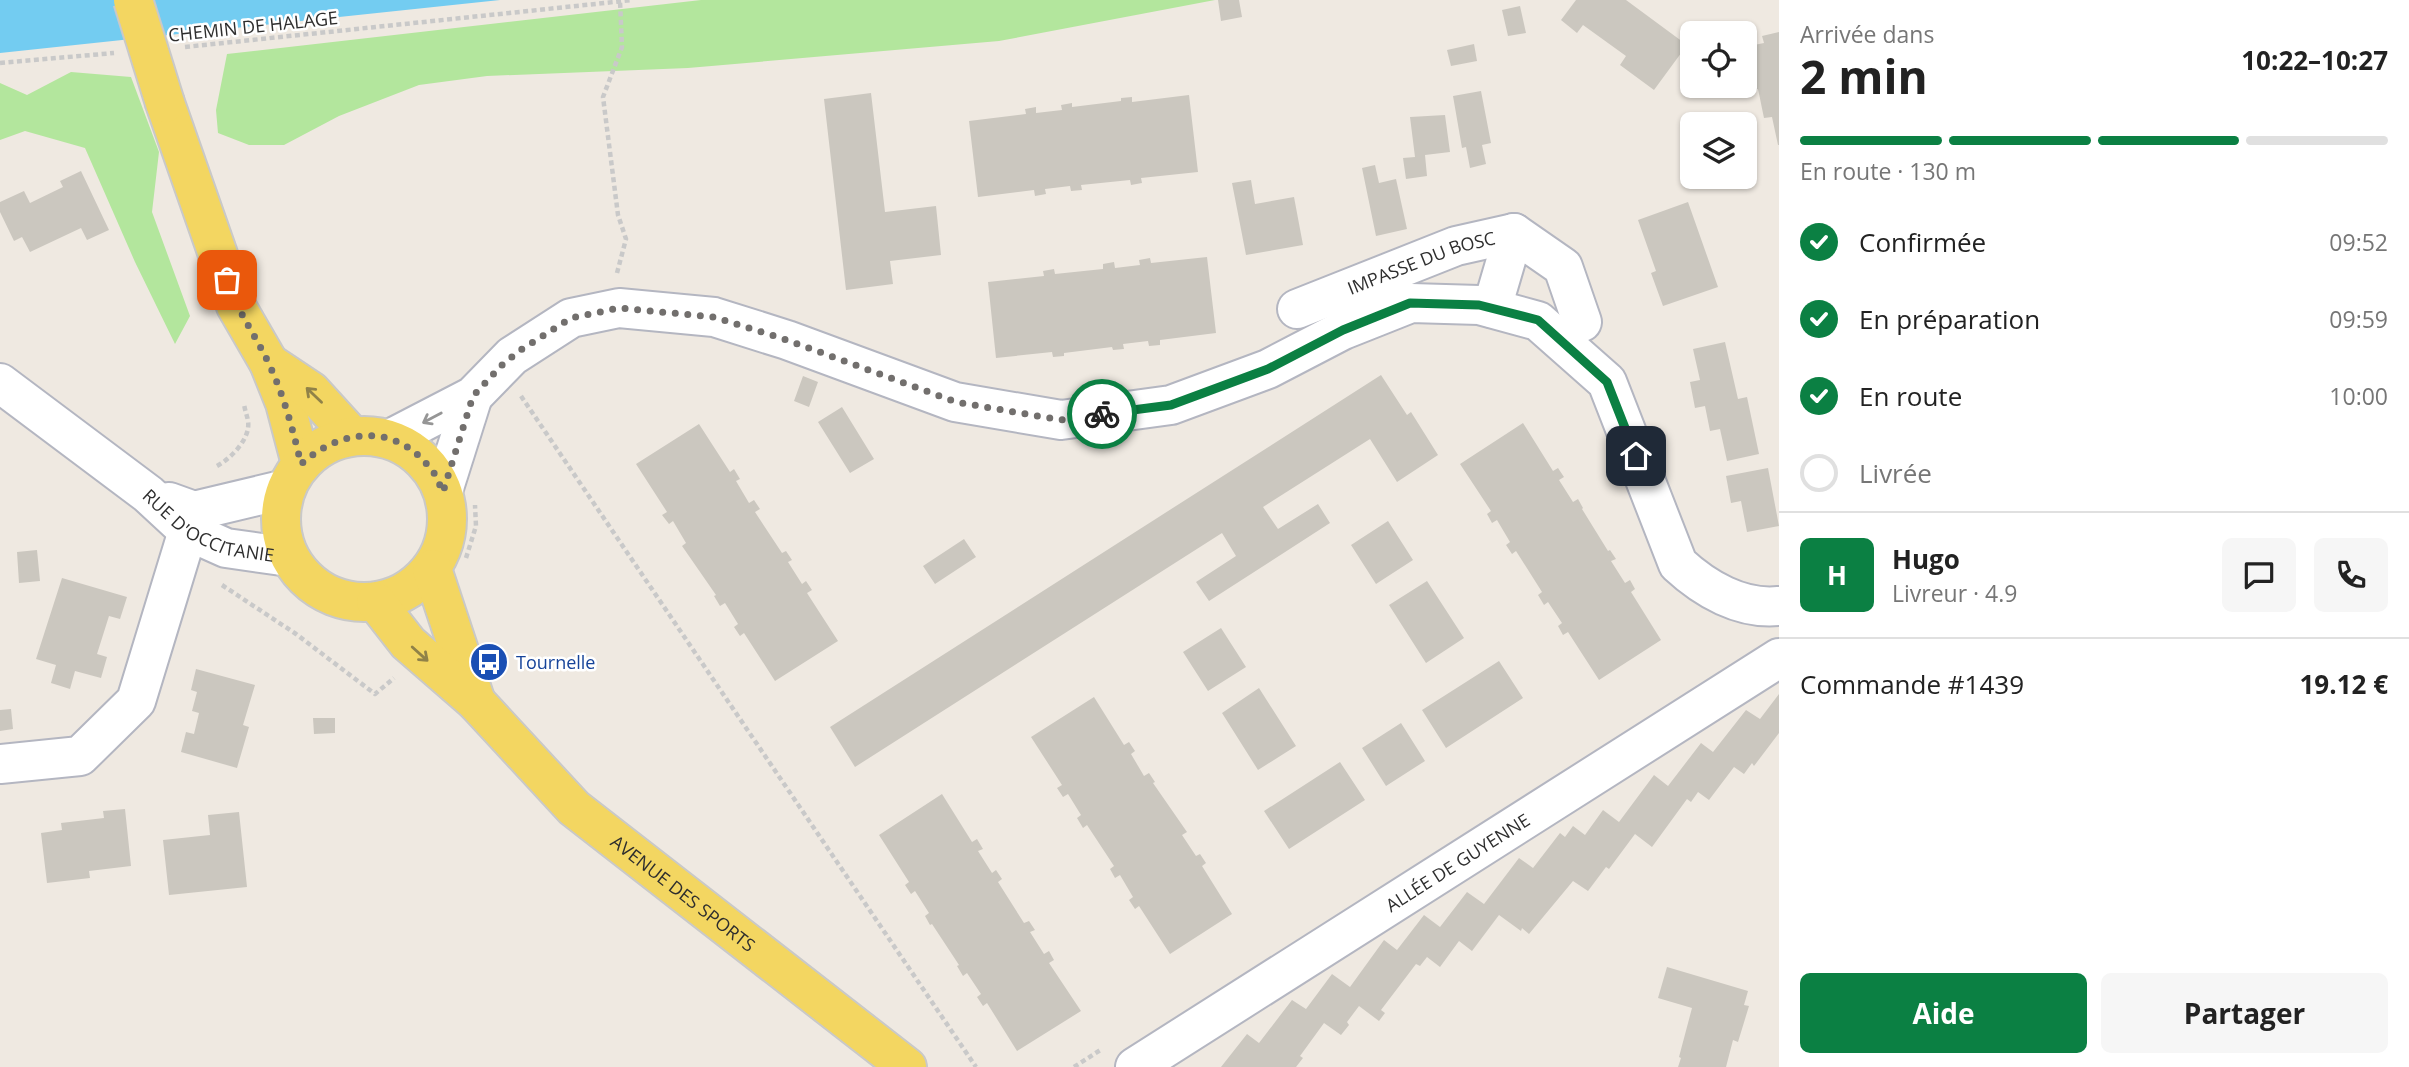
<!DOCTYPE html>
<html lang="fr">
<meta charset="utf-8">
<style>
:root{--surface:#fff;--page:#f6f6f6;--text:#222;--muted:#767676;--line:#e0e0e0;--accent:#0b8043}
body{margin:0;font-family:"Open Sans",sans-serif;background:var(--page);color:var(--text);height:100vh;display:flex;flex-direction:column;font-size:26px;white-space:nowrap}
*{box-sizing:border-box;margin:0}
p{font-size:23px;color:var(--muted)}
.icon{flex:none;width:38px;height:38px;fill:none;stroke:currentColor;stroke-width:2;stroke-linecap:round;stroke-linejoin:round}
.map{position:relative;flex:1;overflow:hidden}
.side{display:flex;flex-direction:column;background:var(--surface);width:630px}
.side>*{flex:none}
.fabs{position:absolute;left:1680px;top:21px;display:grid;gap:14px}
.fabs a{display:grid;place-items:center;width:77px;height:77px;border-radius:10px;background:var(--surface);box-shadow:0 2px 5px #0004;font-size:35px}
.pin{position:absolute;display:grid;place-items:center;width:60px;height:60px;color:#fff;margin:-30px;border-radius:14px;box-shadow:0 4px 10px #0006}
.courier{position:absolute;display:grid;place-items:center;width:70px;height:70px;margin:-35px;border:5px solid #0b8043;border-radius:50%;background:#fff;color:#222;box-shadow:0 2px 9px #0007}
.headline em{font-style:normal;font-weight:700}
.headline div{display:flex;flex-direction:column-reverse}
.headline{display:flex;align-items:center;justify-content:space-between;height:119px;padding:0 21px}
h1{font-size:46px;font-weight:700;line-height:52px}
.bar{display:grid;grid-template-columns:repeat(4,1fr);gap:10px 7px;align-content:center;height:84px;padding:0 21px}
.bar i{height:9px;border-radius:5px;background:var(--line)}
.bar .selected{background:var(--accent)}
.bar p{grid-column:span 4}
.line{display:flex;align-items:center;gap:18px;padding:0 21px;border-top:2px solid var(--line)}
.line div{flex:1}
.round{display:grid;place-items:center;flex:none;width:74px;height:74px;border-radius:10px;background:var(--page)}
ol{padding:0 21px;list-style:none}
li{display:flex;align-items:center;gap:21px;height:77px}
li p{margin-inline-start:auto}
li .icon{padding:7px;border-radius:50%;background:var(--accent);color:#fff;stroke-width:4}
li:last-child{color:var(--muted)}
li i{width:38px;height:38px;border:4px solid var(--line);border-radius:50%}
.action{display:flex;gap:14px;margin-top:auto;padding:14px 21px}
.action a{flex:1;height:80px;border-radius:10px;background:var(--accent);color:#fff;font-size:28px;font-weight:700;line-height:80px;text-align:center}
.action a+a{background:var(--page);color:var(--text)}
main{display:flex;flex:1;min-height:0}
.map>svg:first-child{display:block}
</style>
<main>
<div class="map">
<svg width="1779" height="1067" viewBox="0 0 1779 1067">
<rect width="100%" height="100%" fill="#efe9e1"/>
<path fill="#b3e69d" d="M 701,0 L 1215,0 L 999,41 L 688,68 L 487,76 L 419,85 L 339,116 L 284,145 L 249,145 L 218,133 L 216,110 L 227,54 Z
M 71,72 L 131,77 L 159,152 L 152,212 L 190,316 L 175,344 L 135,262 L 85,148 L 25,131 L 0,140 L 0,83 L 27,95 Z"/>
<path fill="#73ccf1" d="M 0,0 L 500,0 L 0,53 Z"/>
<path fill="#cbc7bf" d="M 1218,0 L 1239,0 L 1242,17 L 1221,21 Z
M 1576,0 L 1626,0 L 1687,45 L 1654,90 L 1620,65 L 1626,56 L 1583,25 L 1577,33 L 1561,20 Z
M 1520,6 L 1526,33 L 1508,36 L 1502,10 Z
M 1779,32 L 1779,145 L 1778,145 L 1772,117 L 1764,118 L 1758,89 L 1729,95 L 1727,86 L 1745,86 L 1745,61 L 1752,60 L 1749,46 L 1764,43 L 1762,36 Z
M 1474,44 L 1477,61 L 1451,66 L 1447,50 Z
M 1481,91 L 1491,143 L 1482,145 L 1486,164 L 1470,168 L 1466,147 L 1462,148 L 1453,96 Z
M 871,93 L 885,212 L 936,206 L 941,255 L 890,261 L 893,284 L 846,290 L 824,99 Z
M 1189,95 L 1198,172 L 1141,178 L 1142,183 L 1131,185 L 1130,180 L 1081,185 L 1082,190 L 1071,191 L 1070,186 L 1045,189 L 1046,194 L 1035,196 L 1034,190 L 978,197 L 969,121 L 1026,114 L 1025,109 L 1036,107 L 1036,113 L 1062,110 L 1061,105 L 1072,103 L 1072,107 L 1121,101 L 1121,98 L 1132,97 L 1132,102 Z
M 1445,115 L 1450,152 L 1425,155 L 1427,176 L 1406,179 L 1403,158 L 1415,157 L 1410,117 Z
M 1375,165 L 1379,183 L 1396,179 L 1407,229 L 1376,236 L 1362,168 Z
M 81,171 L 109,230 L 87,240 L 81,228 L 30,252 L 22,237 L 14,241 L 0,212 L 0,202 L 24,191 L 30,203 L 63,187 L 60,181 Z
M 1251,180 L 1255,204 L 1294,197 L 1303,245 L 1246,255 L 1232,183 Z
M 1688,202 L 1718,287 L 1663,306 L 1651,273 L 1656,271 L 1638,220 Z
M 1207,257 L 1216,333 L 1160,340 L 1160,345 L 1149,346 L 1148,341 L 1123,344 L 1124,349 L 1113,350 L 1112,347 L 1064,353 L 1064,356 L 1053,357 L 1052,352 L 996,358 L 988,282 L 1044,276 L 1043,271 L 1054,269 L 1055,274 L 1103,269 L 1103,264 L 1114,262 L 1115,268 L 1140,265 L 1139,260 L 1150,258 L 1151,263 Z
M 1725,342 L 1738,399 L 1747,397 L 1759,454 L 1727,461 L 1720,429 L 1710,431 L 1705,406 L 1695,408 L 1690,382 L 1700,380 L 1693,349 Z
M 1381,375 L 1407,415 L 1411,412 L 1438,455 L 1397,482 L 1370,439 L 1263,507 L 1278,529 L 1318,504 L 1330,523 L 1209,601 L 1196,582 L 1236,556 L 1222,533 L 855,767 L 830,727 Z
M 803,376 L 818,382 L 809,407 L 794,401 Z
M 842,407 L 874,459 L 850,473 L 818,422 Z
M 1523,423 L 1553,471 L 1558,468 L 1564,477 L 1559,480 L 1573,502 L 1578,499 L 1583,508 L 1582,509 L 1608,551 L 1610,550 L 1616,559 L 1611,561 L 1625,583 L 1630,580 L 1635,589 L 1631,592 L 1661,640 L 1599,680 L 1568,632 L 1563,635 L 1558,626 L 1562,623 L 1548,602 L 1544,605 L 1538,595 L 1542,592 L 1516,551 L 1512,554 L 1506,545 L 1510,542 L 1497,520 L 1492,523 L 1487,514 L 1491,511 L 1460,464 Z
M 699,424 L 730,472 L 734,469 L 740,479 L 736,481 L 749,503 L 754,500 L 760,509 L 755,512 L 782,553 L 786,551 L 792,560 L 788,562 L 802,584 L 806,581 L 812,590 L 807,593 L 838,641 L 775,681 L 744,633 L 740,636 L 734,627 L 738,624 L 725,603 L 720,606 L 714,596 L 716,595 L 682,546 L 686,543 L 673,521 L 669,524 L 662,515 L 667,512 L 636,464 Z
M 1768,468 L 1779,526 L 1747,532 L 1741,501 L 1731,503 L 1726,476 Z
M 1388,521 L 1413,560 L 1376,584 L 1351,545 Z
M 964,539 L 976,557 L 935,584 L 923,566 Z
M 37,550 L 40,581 L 19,583 L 17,552 Z
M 62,578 L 127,597 L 120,619 L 109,616 L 97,654 L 107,657 L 101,678 L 75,671 L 70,689 L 51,683 L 56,665 L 36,659 Z
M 1427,581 L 1464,638 L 1426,663 L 1389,605 Z
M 1221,628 L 1246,667 L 1208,691 L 1183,652 Z
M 1499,661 L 1523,698 L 1446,748 L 1422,710 Z
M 196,669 L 255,685 L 243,725 L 249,727 L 237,768 L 181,752 L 186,732 L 194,734 L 199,713 L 192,711 L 197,692 L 191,690 Z
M 1259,688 L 1296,746 L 1258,770 L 1222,713 Z
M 1779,694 L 1779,733 L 1754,766 L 1752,763 L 1744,774 L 1734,767 L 1709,800 L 1698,792 L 1691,802 L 1687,799 L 1652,847 L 1635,834 L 1609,869 L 1606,867 L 1588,891 L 1573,881 L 1529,934 L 1522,928 L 1521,931 L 1499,915 L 1472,951 L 1459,941 L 1440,967 L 1427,957 L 1420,966 L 1416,964 L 1381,1010 L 1385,1013 L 1379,1021 L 1359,1006 L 1347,1022 L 1349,1025 L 1341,1035 L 1324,1023 L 1300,1056 L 1303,1058 L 1296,1067 L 1221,1067 L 1247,1034 L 1259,1043 L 1292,1000 L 1306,1009 L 1332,974 L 1350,987 L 1384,940 L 1397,950 L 1424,915 L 1440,927 L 1467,892 L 1484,904 L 1519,858 L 1533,868 L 1560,833 L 1565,837 L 1573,826 L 1585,835 L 1603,810 L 1619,822 L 1654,775 L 1668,786 L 1701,743 L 1713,752 L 1746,710 L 1760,719 Z
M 1094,697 L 1124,745 L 1129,742 L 1135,751 L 1131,754 L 1144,776 L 1149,773 L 1155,782 L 1153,783 L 1187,832 L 1182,835 L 1196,856 L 1200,854 L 1206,863 L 1202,866 L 1232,914 L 1170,954 L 1139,906 L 1135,909 L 1129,900 L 1133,897 L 1120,875 L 1115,878 L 1110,869 L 1114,866 L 1087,825 L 1083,828 L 1077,818 L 1081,815 L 1068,794 L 1063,797 L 1057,788 L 1062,785 L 1031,737 Z
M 11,709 L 13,729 L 0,731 L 0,710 Z
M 313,718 L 335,718 L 335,733 L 314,734 Z
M 1401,723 L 1425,761 L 1386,786 L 1362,748 Z
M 1340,762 L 1365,800 L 1289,849 L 1264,811 Z
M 942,794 L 972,842 L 977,839 L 983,849 L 978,851 L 992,873 L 996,870 L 1002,879 L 998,882 L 1024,923 L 1029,921 L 1035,930 L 1030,932 L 1044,954 L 1049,951 L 1054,960 L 1049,963 L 1081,1011 L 1017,1051 L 987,1003 L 983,1006 L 977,997 L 981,994 L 967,973 L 963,976 L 957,966 L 959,965 L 932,924 L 930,925 L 925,916 L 929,913 L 915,891 L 911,894 L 905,885 L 909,882 L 879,835 Z
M 125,809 L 131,866 L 89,871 L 90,878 L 47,883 L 41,833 L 62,830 L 61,823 L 104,818 L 103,811 Z
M 239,812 L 247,887 L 169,895 L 163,840 L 210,835 L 208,815 Z
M 1667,967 L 1748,991 L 1744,1005 L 1749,1006 L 1738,1042 L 1733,1040 L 1726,1067 L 1678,1067 L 1681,1058 L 1679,1057 L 1692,1008 L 1658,998 Z"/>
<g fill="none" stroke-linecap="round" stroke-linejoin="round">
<defs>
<g id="minor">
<path d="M 1492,308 L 1514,233"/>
<path id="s1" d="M 1297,309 L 1456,246 L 1514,233 L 1563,267 L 1582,322"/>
<path id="s2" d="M 0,383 L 148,494 L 188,531 L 226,548 L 289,557"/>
<path d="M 390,439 L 473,396 L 512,356 L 571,318 L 619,308 L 714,317 L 787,340 L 955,402 L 1061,420 L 1171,405 L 1268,369 L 1343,330 L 1411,303 L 1479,305 L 1538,321 L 1607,382 L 1678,564 C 1705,589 1741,610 1779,606"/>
<path d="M 443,491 L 473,396"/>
<path d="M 169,502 L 194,511 L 286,489"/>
<path d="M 0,764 L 80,756 L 136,701 L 194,511"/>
<path id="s3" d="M 1135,1067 L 1779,658"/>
</g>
<g id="major">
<path d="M 165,103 L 236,306 L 269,363 L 285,403 L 301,464"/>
<path d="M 269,363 L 311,391 L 352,436"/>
<circle cx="364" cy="519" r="83"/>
<path d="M 432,569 L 476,702"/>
<path id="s4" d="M 376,602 L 408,643 L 476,702 L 574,808 L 907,1067"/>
</g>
</defs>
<use href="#minor" stroke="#b4b6c1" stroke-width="42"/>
<use href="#major" stroke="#c9c9c9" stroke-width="42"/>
<path stroke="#c9c9c9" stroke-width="4.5" stroke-dasharray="5 3.5" stroke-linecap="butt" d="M 185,47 L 633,0
M 0,63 L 114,53
M 617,273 L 626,239 L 618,215 L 603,97 L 622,47 L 620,1
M 521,396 L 976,1067
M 217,466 C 230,459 251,439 248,421 C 247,415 245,411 244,404
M 466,558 L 476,526 L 475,505
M 222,585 L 296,634 L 375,694 L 394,678
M 1074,1067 L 1102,1049"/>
<use href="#minor" stroke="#fff" stroke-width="38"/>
<use href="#major" stroke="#f3d661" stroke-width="38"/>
<defs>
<path id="major-bridge" d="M 133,0 L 165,103"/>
</defs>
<use href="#major-bridge" stroke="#c9c9c9" stroke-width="42" stroke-linecap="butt"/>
<use href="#major-bridge" stroke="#f3d661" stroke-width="38"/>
</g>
<defs><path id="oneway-shaft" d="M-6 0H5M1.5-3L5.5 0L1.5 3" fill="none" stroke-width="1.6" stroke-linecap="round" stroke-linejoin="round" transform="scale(1.75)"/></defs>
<g stroke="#908248">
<use href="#oneway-shaft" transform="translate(314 395) rotate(-136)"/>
<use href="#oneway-shaft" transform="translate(420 654) rotate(42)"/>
</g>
<use stroke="#969696" href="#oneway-shaft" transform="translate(432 418) rotate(152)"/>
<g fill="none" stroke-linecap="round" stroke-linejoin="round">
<path stroke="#726f6d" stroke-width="7" stroke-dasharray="0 12.6" d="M 227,280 C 238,313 255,334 269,364 C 284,396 293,430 301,464 C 341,429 394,422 430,468 C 436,474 439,484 443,492 L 473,396 L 502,365 L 519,351 L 571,318 L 619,308 L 714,317 L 787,340 L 956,402 L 1061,420 L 1102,414"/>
<path stroke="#0b8043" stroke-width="9" d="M 1102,414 L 1171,405 L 1268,369 L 1343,330 L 1410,303 L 1479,305 L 1538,320 L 1607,382 L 1636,456"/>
</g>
<defs>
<symbol id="bus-disc" viewBox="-11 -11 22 22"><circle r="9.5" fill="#1a4fb4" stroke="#fff"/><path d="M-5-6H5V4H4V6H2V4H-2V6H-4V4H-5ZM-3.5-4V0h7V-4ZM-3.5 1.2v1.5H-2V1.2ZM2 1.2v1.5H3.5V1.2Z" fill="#fff"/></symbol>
</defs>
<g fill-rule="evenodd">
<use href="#bus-disc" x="467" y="640" width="44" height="44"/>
</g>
<g text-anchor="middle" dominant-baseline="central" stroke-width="5" stroke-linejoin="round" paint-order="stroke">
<g font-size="18" fill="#2e2e2e" stroke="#fff">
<text transform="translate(253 26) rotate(-6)">CHEMIN DE HALAGE</text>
<text stroke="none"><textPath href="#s1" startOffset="133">IMPASSE DU BOSC</textPath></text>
<text stroke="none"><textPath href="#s2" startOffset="256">RUE D'OCCITANIE</textPath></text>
<text stroke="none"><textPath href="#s3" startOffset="382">ALLÉE DE GUYENNE</textPath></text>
<text stroke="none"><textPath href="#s4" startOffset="425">AVENUE DES SPORTS</textPath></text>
</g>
<g font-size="18" fill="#164399" stroke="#fff" text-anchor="start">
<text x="516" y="662">Tournelle</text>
</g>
</g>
</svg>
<div class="fabs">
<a><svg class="icon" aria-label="locate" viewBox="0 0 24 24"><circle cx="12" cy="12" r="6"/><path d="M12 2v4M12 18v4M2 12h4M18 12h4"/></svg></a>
<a><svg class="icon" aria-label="layers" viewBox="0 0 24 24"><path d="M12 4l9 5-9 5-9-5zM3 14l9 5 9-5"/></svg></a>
</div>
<div class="pin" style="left:227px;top:280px;background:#ea580c"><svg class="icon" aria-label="bag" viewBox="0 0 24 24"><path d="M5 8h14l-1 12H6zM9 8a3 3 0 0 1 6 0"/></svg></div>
<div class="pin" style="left:1636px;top:456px;background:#1f2937"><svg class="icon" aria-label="home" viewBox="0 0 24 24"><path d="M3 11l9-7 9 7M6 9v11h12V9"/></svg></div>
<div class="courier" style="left:1102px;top:414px"><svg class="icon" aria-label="bike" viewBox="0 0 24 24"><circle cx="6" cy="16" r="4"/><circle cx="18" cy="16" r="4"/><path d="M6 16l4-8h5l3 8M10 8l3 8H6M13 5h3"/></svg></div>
</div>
<section class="side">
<div class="headline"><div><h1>2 min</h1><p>Arrivée dans</p></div><em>10:22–10:27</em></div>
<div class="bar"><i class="selected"></i><i class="selected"></i><i class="selected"></i><i></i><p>En route · 130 m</p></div>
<ol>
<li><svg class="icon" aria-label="check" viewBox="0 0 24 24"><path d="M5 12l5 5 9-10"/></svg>Confirmée<p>09:52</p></li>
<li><svg class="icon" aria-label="check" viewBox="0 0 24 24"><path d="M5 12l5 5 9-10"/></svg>En préparation<p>09:59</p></li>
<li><svg class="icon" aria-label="check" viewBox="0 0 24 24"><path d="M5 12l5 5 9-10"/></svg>En route<p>10:00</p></li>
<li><i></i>Livrée</li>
</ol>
<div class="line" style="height:126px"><b class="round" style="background:var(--accent);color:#fff">H</b><div><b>Hugo</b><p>Livreur · 4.9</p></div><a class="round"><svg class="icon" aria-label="chat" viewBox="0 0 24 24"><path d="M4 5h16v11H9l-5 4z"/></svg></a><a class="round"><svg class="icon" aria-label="phone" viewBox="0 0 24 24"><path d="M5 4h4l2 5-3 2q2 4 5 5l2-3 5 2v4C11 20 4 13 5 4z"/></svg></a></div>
<div class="line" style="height:91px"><div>Commande #1439</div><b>19.12 €</b></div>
<div class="action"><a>Aide</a><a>Partager</a></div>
</section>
</main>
